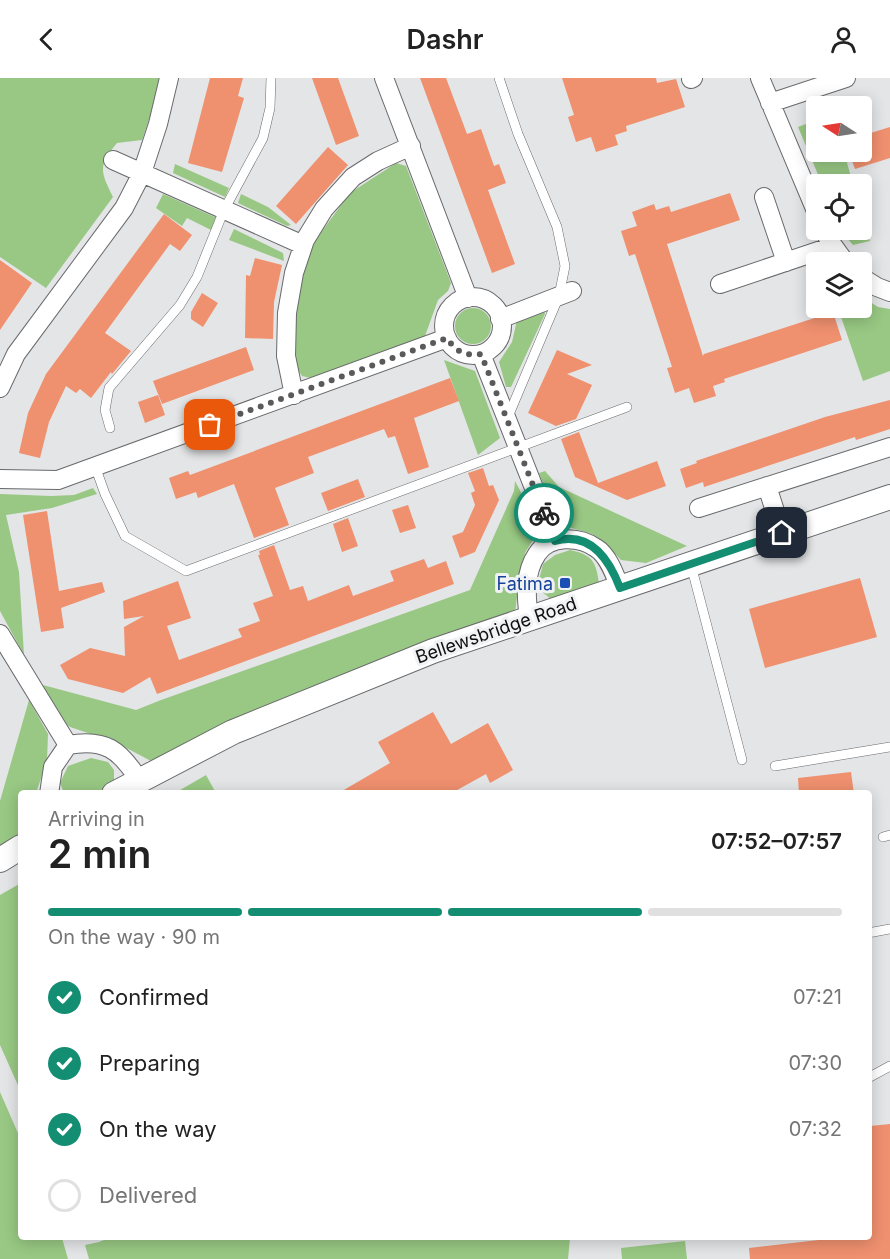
<!DOCTYPE html>
<meta charset="utf-8">
<style>
:root{--surface:#fff;--page:#f2f2f2;--text:#222;--muted:#767676;--line:#e0e0e0;--accent:#148e73}
body{margin:0;font-family:Inter,sans-serif;background:var(--page);color:var(--text);height:100vh;display:flex;flex-direction:column;font-size:22px;white-space:nowrap}
*{box-sizing:border-box;margin:0}
p{font-size:20px;color:var(--muted)}
.icon{flex:none;width:33px;height:33px;fill:none;stroke:currentColor;stroke-width:2;stroke-linecap:round;stroke-linejoin:round}
.map{position:relative;flex:1;overflow:hidden}
.drawer{position:absolute;left:18px;top:712px;width:854px;height:450px;display:flex;flex-direction:column;background:var(--surface);border-radius:6px;box-shadow:0 3px 15px #0003}
.drawer>*{flex:none}
.needle{width:39px;rotate:282deg}
.tools{position:absolute;left:806px;top:18px;display:grid;gap:12px}
.tools a{display:grid;place-items:center;width:66px;height:66px;border-radius:6px;background:var(--surface);box-shadow:0 3px 15px #0003;font-size:30px}
.pin{position:absolute;display:grid;place-items:center;width:51px;height:51px;color:#fff;margin:-26px;border-radius:12px;box-shadow:0 3px 9px #0006}
.courier{position:absolute;display:grid;place-items:center;width:60px;height:60px;margin:-30px;border:4px solid #148e73;border-radius:50%;background:#fff;color:#222;box-shadow:0 2px 8px #0007}
.headline em{font-style:normal;font-weight:600}
.headline div{display:flex;flex-direction:column-reverse}
.headline{display:flex;align-items:center;justify-content:space-between;height:102px;padding:0 30px}
h1{font-size:39px;font-weight:600;line-height:45px}
.bar{display:grid;grid-template-columns:repeat(4,1fr);gap:9px 6px;align-content:center;height:72px;padding:0 30px}
.bar i{height:8px;border-radius:4px;background:var(--line)}
.bar .current{background:var(--accent)}
.bar p{grid-column:span 4}
ol{padding:0 30px;list-style:none}
li{display:flex;align-items:center;gap:18px;height:66px}
li p{margin-inline-start:auto}
li .icon{padding:6px;border-radius:50%;background:var(--accent);color:#fff;stroke-width:4}
li:last-child{color:var(--muted)}
li i{width:33px;height:33px;border:3px solid var(--line);border-radius:50%}
header{display:flex;justify-content:space-between;align-items:center;height:78px;padding:0 30px;background:var(--surface);font-size:27px;font-weight:600}
.map>svg:first-child{display:block}
</style>
<header><svg class="icon" aria-label="back" viewBox="0 0 24 24"><path d="M15 5l-7 7 7 7"/></svg>Dashr<svg class="icon" aria-label="person" viewBox="0 0 24 24"><circle cx="12" cy="8" r="4"/><path d="M4 21q1-7 8-7t8 7"/></svg></header>
<div class="map">
<svg width="890" height="1181" viewBox="0 0 890 1181">
<rect width="100%" height="100%" fill="#e4e5e7"/>
<path fill="#98c883" d="M 0,0 L 159,0 L 152,33 L 142,62 L 117,65 C 98,88 100,93 113,119 L 46,210 L 0,179 Z
M 816,42 L 816,74 L 844,74 L 853,106 L 822,106 L 798,49 Z
M 396,85 L 406,88 L 451,205 L 448,213 L 438,222 L 425,258 L 311,300 L 302,298 L 297,290 L 294,248 L 301,198 L 316,161 L 350,115 Z
M 175,86 L 229,110 L 225,119 L 173,95 Z
M 163,116 L 217,140 L 213,153 L 187,140 L 182,148 L 156,130 Z
M 241,116 L 268,129 L 291,147 L 287,148 L 238,125 Z
M 861,132 L 870,163 L 853,167 L 840,152 L 861,152 Z
M 234,151 L 283,175 L 284,183 L 229,162 Z
M 861,218 L 878,229 L 890,231 L 890,293 L 863,303 L 838,230 L 861,230 Z
M455 248a18 18 0 1 1 36 0a18 18 0 1 1-36 0Z
M 544,231 L 545,236 L 511,309 L 506,309 L 499,284 L 512,264 L 517,242 Z
M 444,282 L 475,293 L 500,360 L 478,377 Z
M 545,393 L 559,409 L 687,468 L 646,485 L 621,482 L 605,465 L 592,456 L 568,449 L 558,442 L 539,395 Z
M 515,403 L 540,450 L 525,475 L 518,510 L 515,535 L 425,566 L 174,671 L 151,683 L 115,664 L 70,649 L 58,640 L 43,607 L 136,632 L 161,622 L 470,512 L 514,413 Z
M 93,410 L 97,416 L 52,430 L 6,437 L 19,494 L 24,577 L 0,533 L 0,416 L 51,418 L 74,417 Z
M 570,472 C 593,477 596,484 599,505 L 552,522 L 541,513 L 539,502 L 543,486 L 555,477 Z
M 29,622 L 48,656 L 47,683 L 36,715 L 21,716 L 21,758 L 0,770 L 0,723 Z
M 91,680 L 108,684 L 114,692 L 114,705 L 95,715 L 64,715 L 60,705 L 68,688 Z
M 206,697 L 216,715 L 175,715 Z
M 21,805 L 21,1014 L 0,967 L 0,817 Z
M 0,1014 L 21,1062 L 21,1160 L 62,1160 L 68,1181 L 0,1181 Z
M 109,1160 L 570,1160 L 568,1181 L 89,1181 L 85,1167 L 99,1164 Z
M 685,1163 L 687,1181 L 622,1181 L 621,1170 Z"/>
<path fill="#ef906f" d="M 210,0 L 243,0 L 238,18 L 244,20 L 222,94 L 188,85 Z
M 312,0 L 338,0 L 359,58 L 336,67 Z
M 420,0 L 446,0 L 467,56 L 481,51 L 494,88 L 499,86 L 506,105 L 488,112 L 515,186 L 492,195 Z
M 562,0 L 656,0 L 657,5 L 676,1 L 685,29 L 626,48 L 627,53 L 615,57 L 618,67 L 596,74 L 591,59 L 576,64 L 568,39 L 574,37 Z
M 890,49 L 890,80 L 855,91 L 849,74 L 861,74 L 861,58 Z
M 328,69 L 348,87 L 296,146 L 276,128 Z
M 730,115 L 740,142 L 667,166 L 703,278 L 704,276 L 833,234 L 842,262 L 724,301 L 725,304 L 713,308 L 716,318 L 694,325 L 689,310 L 675,315 L 667,290 L 672,289 L 635,176 L 629,178 L 621,153 L 637,148 L 632,134 L 654,126 L 656,132 L 669,128 L 671,134 Z
M 164,136 L 192,157 L 180,173 L 170,166 L 105,255 L 131,273 L 112,296 L 111,294 L 91,320 L 80,311 L 76,315 L 66,308 L 49,344 L 40,380 L 19,375 L 28,335 L 46,296 Z
M 255,180 L 282,187 L 274,224 L 273,261 L 245,260 L 246,197 L 250,198 Z
M 0,182 L 32,205 L 0,252 Z
M 202,215 L 218,225 L 203,249 L 191,241 L 191,234 Z
M 246,269 L 254,292 L 162,326 L 153,303 Z
M 557,272 L 592,287 L 567,296 L 592,307 L 576,341 L 556,348 L 528,335 Z
M 450,300 L 459,323 L 414,340 L 429,389 L 408,396 L 395,358 L 388,360 L 384,351 L 308,379 L 314,395 L 275,410 L 289,447 L 254,460 L 234,406 L 198,420 L 196,414 L 176,421 L 169,400 L 188,393 L 190,397 Z
M 158,317 L 165,337 L 145,345 L 138,324 Z
M 890,322 L 890,351 L 856,362 L 855,359 L 704,409 L 703,404 L 686,410 L 680,391 L 697,385 L 696,383 L 825,339 Z
M 579,354 L 598,405 L 657,383 L 666,408 L 627,422 L 575,399 L 561,361 Z
M 483,390 L 489,408 L 493,407 L 499,422 L 475,474 L 460,480 L 452,458 L 463,454 L 475,427 L 471,415 L 475,413 L 468,395 Z
M 358,401 L 365,419 L 328,433 L 321,415 Z
M 408,427 L 416,450 L 400,455 L 392,432 Z
M 47,433 L 59,513 L 102,504 L 105,514 L 61,530 L 64,550 L 41,554 L 23,437 Z
M 348,440 L 358,468 L 342,474 L 333,446 Z
M 274,467 L 290,512 L 303,508 L 308,523 L 349,507 L 353,518 L 394,503 L 390,493 L 424,481 L 428,490 L 446,483 L 454,506 L 157,616 L 150,599 L 123,615 L 68,601 L 60,587 L 90,570 L 125,578 L 124,549 L 144,538 L 124,541 L 123,523 L 178,503 L 191,540 L 167,548 L 179,582 L 242,559 L 238,551 L 260,543 L 253,525 L 273,518 L 258,477 L 260,477 L 259,473 Z
M 860,500 L 877,559 L 765,590 L 749,531 Z
M 433,634 L 451,666 L 488,645 L 513,692 L 490,705 L 486,696 L 450,716 L 337,716 L 390,685 L 378,664 Z
M 851,694 L 854,716 L 799,716 L 798,700 Z
M 890,1046 L 890,1181 L 750,1181 L 749,1170 L 836,1160 L 868,1160 L 868,1064 L 872,1063 L 870,1048 Z"/>
<g fill="none" stroke-linecap="round" stroke-linejoin="round">
<defs>
<path id="lane" d="M 499,0 L 518,56 L 557,149 L 565,188 L 559,218 L 507,341
M 110,350 L 105,332 L 109,310 L 180,227 L 197,199 L 224,132 L 263,60 L 270,30 L 271,0
M 95,388 L 105,416 L 125,458 L 186,493 L 627,329
M 691,487 L 742,682
M 775,688 L 890,669
M 883,759 L 890,757
M 868,855 L 890,851
M 868,1000 L 890,988"/>
<path id="street" d="M 384,0 L 468,220
M 760,0 L 816,133
M 691,1 L 693,0
M 770,25 L 846,0
M 113,82 L 303,167
M 764,119 L 786,184
M 824,152 L 829,162 L 845,184
M 861,199 L 877,209 L 890,214
M 720,206 L 833,168
M444 248a29 29 0 1 1 58 0a29 29 0 1 1-58 0Z
M 500,241 L 572,213
M 481,276 L 555,463
M 0,310 L 16,276 L 124,130 L 142,95 L 158,46 L 169,0
M 294,317 L 286,278 L 287,235 L 294,195 L 305,162 L 324,131 L 353,99 L 378,83 L 411,68
M 0,401 L 58,402 L 447,260
M 767,408 L 782,455
M 699,430 L 890,369
M 529,540 C 526,519 524,495 537,476 C 549,457 579,458 596,470 C 608,477 615,497 620,510
M 0,556 L 68,667
M 49,716 L 53,689 L 68,667 C 105,660 120,672 139,702"/>
<path id="secondary" d="M 114,716 L 233,654 L 433,573 L 890,419
M 0,782 L 21,769"/>
</defs>
<use href="#lane" stroke="#696a6c" stroke-width="10"/>
<use href="#street" stroke="#696a6c" stroke-width="20"/>
<use href="#secondary" stroke="#696a6c" stroke-width="26"/>
<use href="#lane" stroke="#fff" stroke-width="9"/>
<use href="#street" stroke="#fff" stroke-width="18"/>
<use href="#secondary" stroke="#fff" stroke-width="24"/>
</g>
<g fill="none" stroke-linecap="round" stroke-linejoin="round">
<path stroke="#5a5a5b" stroke-width="6" stroke-dasharray="0 10.8" d="M 210,347 L 447,260 C 456,274 465,278 481,276 L 544,435"/>
<path stroke="#148e73" stroke-width="8" d="M 544,435 L 555,463 C 590,453 609,481 620,510 L 782,455"/>
</g>
<rect fill="#1a4fb4" stroke="#f1f2f4" stroke-width="2" x="559" y="499" width="12" height="12" rx="3"/>
<g text-anchor="middle" dominant-baseline="central" stroke-width="6" stroke-linejoin="round" paint-order="stroke">
<g font-size="18" fill="#164399" stroke="#f1f2f4" text-anchor="end">
<text x="553" y="505">Fatima</text>
</g>
<g font-size="18" fill="#0f0f10" stroke="#f1f2f4">
<text transform="translate(496 552) rotate(-19)">Bellewsbridge Road</text>
</g>
</g>
</svg>
<div class="tools">
<a><svg class="needle" viewBox="-14 -14 28 28"><path d="M0-13l5 13h-10z" fill="#e53935"/><path d="M0 13l5-13h-10z" fill="#767676"/></svg></a>
<a><svg class="icon" aria-label="locate" viewBox="0 0 24 24"><circle cx="12" cy="12" r="6"/><path d="M12 2v4M12 18v4M2 12h4M18 12h4"/></svg></a>
<a><svg class="icon" aria-label="layers" viewBox="0 0 24 24"><path d="M12 4l9 5-9 5-9-5zM3 14l9 5 9-5"/></svg></a>
</div>
<div class="pin" style="left:210px;top:347px;background:#ea580c"><svg class="icon" aria-label="bag" viewBox="0 0 24 24"><path d="M5 8h14l-1 12H6zM9 8a3 3 0 0 1 6 0"/></svg></div>
<div class="pin" style="left:782px;top:455px;background:#1f2937"><svg class="icon" aria-label="home" viewBox="0 0 24 24"><path d="M3 11l9-7 9 7M6 9v11h12V9"/></svg></div>
<div class="courier" style="left:544px;top:435px"><svg class="icon" aria-label="bike" viewBox="0 0 24 24"><circle cx="6" cy="16" r="4"/><circle cx="18" cy="16" r="4"/><path d="M6 16l4-8h5l3 8M10 8l3 8H6M13 5h3"/></svg></div>
<section class="drawer">
<div class="headline"><div><h1>2 min</h1><p>Arriving in</p></div><em>07:52–07:57</em></div>
<div class="bar"><i class="current"></i><i class="current"></i><i class="current"></i><i></i><p>On the way · 90 m</p></div>
<ol>
<li><svg class="icon" aria-label="check" viewBox="0 0 24 24"><path d="M5 12l5 5 9-10"/></svg>Confirmed<p>07:21</p></li>
<li><svg class="icon" aria-label="check" viewBox="0 0 24 24"><path d="M5 12l5 5 9-10"/></svg>Preparing<p>07:30</p></li>
<li><svg class="icon" aria-label="check" viewBox="0 0 24 24"><path d="M5 12l5 5 9-10"/></svg>On the way<p>07:32</p></li>
<li><i></i>Delivered</li>
</ol>
</section>
</div>
